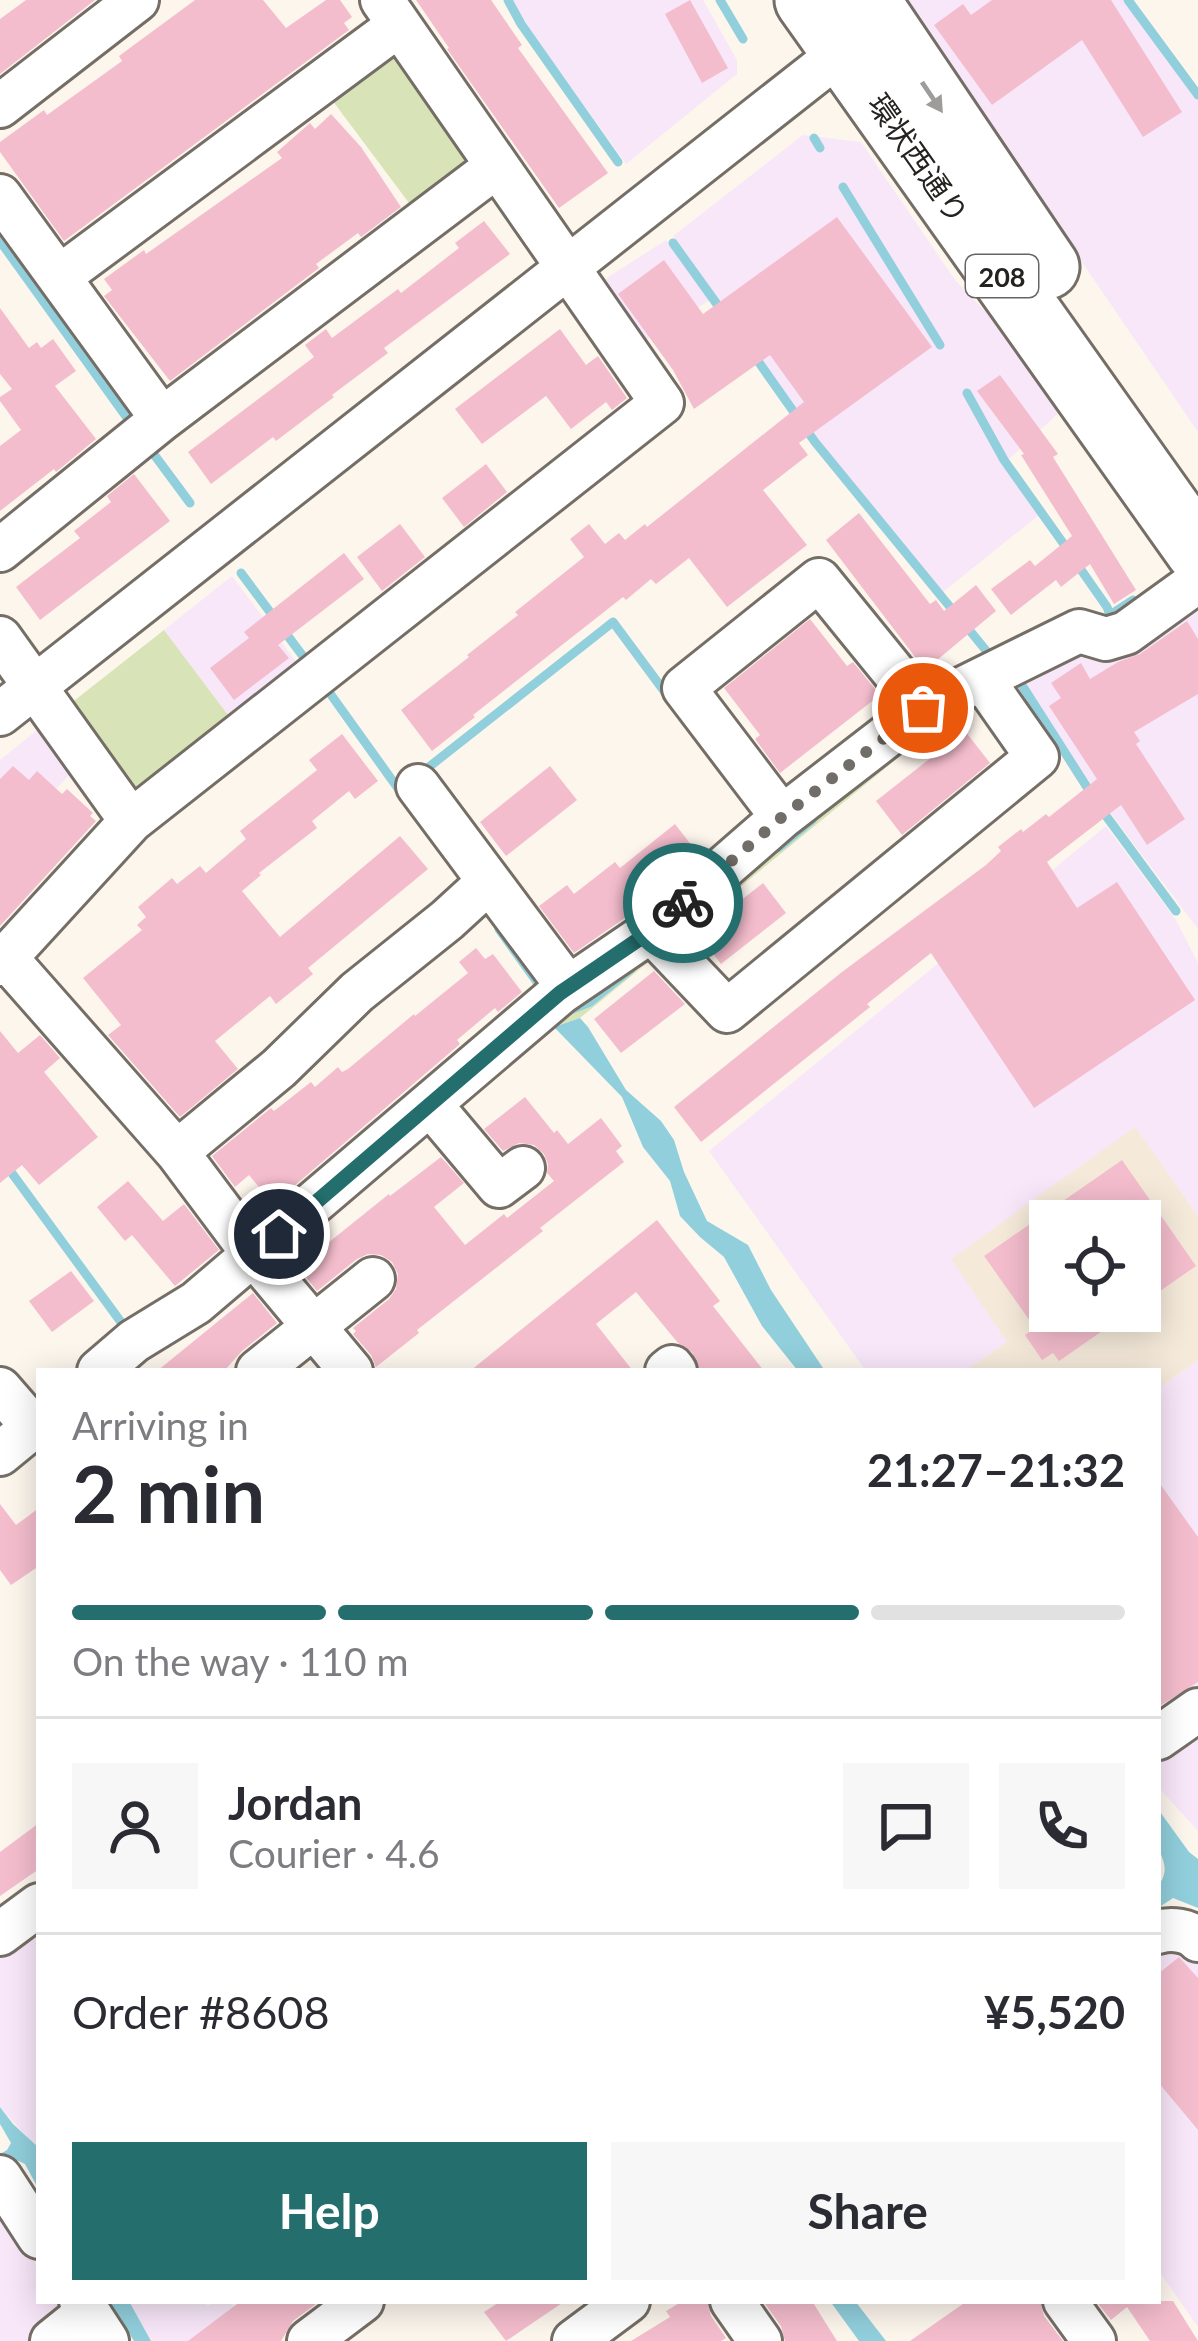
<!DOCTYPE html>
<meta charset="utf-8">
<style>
:root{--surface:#fff;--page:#f7f7f7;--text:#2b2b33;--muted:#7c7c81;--line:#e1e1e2;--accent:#246f6e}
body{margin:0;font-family:Lato,"Noto Sans JP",sans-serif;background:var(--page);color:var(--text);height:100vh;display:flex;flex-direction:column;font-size:45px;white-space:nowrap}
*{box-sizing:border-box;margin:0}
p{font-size:39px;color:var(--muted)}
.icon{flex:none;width:66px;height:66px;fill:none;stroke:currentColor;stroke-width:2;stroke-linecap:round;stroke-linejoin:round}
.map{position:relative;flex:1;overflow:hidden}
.drawer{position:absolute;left:36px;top:1368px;width:1125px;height:936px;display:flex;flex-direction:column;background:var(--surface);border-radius:0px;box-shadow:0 6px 30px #0003}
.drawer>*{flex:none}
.buttons{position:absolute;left:1029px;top:1200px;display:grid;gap:24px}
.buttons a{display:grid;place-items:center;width:132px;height:132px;border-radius:0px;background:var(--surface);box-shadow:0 6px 30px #0003;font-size:60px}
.pin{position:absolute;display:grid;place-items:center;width:102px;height:102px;color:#fff;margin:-51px;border:6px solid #fff;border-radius:50%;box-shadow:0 3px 12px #0007}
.courier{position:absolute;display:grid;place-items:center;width:120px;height:120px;margin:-60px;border:9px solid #246f6e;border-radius:50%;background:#fff;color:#222;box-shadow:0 3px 15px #0007}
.head em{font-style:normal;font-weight:700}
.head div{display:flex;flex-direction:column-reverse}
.head{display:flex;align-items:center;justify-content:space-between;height:204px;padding:0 36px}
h1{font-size:78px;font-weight:700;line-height:90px}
.bar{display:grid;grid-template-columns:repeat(4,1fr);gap:18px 12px;align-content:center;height:144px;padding:0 36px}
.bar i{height:15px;border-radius:9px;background:var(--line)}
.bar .active{background:var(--accent)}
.bar p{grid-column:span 4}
.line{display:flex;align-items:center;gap:30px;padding:0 36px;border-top:3px solid var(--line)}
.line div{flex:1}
.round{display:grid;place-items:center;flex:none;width:126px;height:126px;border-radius:0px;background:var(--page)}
.action{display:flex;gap:24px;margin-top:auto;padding:24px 36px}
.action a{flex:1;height:138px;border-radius:0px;background:var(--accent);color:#fff;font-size:48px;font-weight:700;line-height:138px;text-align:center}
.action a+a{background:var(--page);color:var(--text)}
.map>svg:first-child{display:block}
</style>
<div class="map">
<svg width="1198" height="2341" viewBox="0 0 1198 2341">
<rect width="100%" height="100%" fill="#fdf6ed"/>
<path fill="#f8e7f9" d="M 513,0 L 703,0 L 737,60 L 737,74 L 626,164 L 524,22 Z
M 903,0 L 1126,0 L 1198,101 L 1198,432 Z
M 803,135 L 861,142 L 955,280 L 1021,348 L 1063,409 L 1008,460 L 1039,515 L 943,592 L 816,437 L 673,236 Z
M 666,240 L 710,300 L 637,346 L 596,285 Z
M 232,576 L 303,671 L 234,723 L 164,630 Z
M 1190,599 L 1198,611 L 1198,929 L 1117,822 L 1024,685 Z
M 41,727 L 72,772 L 9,838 L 0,829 L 0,760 Z
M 1106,826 L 1176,920 L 1198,963 L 1198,1216 L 1135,1128 L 952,1259 L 1008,1342 L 965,1371 L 866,1371 L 709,1151 Z
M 1198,1360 L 1198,1692 L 1158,1720 L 1158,1389 Z
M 1198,1725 L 1198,1831 L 1158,1787 L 1158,1753 Z
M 39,1915 L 39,2148 L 37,2148 L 0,2107 L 0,1917 Z
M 1158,1939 L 1198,1951 L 1198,2327 L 1158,2270 Z
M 0,2209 L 39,2269 L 39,2301 L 59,2301 L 69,2316 L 39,2341 L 0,2341 Z
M 129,2301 L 203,2301 L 208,2306 L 217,2301 L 229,2301 L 259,2341 L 151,2341 Z"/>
<path fill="#f5eada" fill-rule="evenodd" d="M 1135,1127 L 1198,1216 L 1198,1360 L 1158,1389 L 1158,1371 L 965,1371 L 1007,1342 L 951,1259 ZM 1050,1221 L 1140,1221 L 1140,1311 L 1050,1311 Z"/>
<path fill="#d8e4b7" d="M 399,50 L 467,148 L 463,167 L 412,207 L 326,92 Z
M 164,630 L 234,723 L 146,790 L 131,786 L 70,704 Z
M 921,721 L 932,730 L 580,1018 L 554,1027 L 209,1319 L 153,1353 Z"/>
<path fill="#91cfdc" d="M 580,1018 L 588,1027 L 626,1090 L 661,1121 L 674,1140 L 684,1172 L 707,1221 L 748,1245 L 771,1290 L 825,1371 L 798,1371 L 762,1326 L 724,1257 L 700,1237 L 680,1216 L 670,1181 L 643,1147 L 622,1097 L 554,1027 Z
M 1158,1809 L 1189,1852 L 1198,1859 L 1198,1908 L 1173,1898 L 1158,1908 L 1158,1887 C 1172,1865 1160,1862 1158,1840 C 1157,1830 1158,1819 1158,1809 Z
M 0,2107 L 13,2124 L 39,2148 L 39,2190 L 25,2164 L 12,2158 L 0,2168 L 0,2154 L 7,2150 L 11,2143 L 0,2124 Z
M 109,2301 L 129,2301 L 151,2341 L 134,2341 Z
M 830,2301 L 855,2301 L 886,2341 L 859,2341 Z"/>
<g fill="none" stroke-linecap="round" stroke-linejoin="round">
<path stroke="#91cfdc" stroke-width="9" d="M 508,0 L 521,24 L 618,162
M 720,0 L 743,39
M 1128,0 L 1198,95
M 814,138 L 820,148
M 843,187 L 940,345
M 0,241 L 133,426
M 673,243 L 724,314
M 755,357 L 815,442 L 955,613
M 967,393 L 1004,460 L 1068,550
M 147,445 L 190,503
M 1077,564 L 1107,607 L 1110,615 L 1103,625
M 241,573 L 311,667
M 1110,615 L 1133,600
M 966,626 L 993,659
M 1018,679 L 1092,795
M 324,685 L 402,794
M 420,774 L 613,622 L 670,699
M 1101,809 L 1176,911
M 778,848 L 812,820
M 499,929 L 545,993
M 565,1012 L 590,1002 L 631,969
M 0,1157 L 129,1333"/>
</g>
<path fill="#f4bdcd" d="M 26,0 L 95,0 L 0,74 L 0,19 Z
M 195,0 L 263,0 L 286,28 L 326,0 L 340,0 L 352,17 L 344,23 L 349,30 L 64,241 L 0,152 L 0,142 L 44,110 L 47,115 L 122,61 L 119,56 Z
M 416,0 L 491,0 L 522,45 L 518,48 L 608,173 L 559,208 L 447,49 L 449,48 Z
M 690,0 L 728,68 L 702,83 L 665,14 Z
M 992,0 L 1111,0 L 1182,112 L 1143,137 L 1082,40 L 992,105 L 934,25 L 963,4 L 971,15 Z
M 331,114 L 361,147 L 401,207 L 361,237 L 358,233 L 316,264 L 319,268 L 170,381 L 104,296 L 112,290 L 104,279 L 144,250 L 146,254 L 282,158 L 277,152 L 310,123 L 315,129 Z
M 837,217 L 932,347 L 799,443 L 808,455 L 763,490 L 807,545 L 727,607 L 689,558 L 656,584 L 651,579 L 626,600 L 623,597 L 473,715 L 475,717 L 432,751 L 401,710 L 469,657 L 467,655 L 518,615 L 515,612 L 584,557 L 570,539 L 589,524 L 605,544 L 619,533 L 625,540 L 645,524 L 647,527 L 804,402 L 770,355 L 694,409 L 673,370 L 618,294 L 664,260 L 703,314 Z
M 484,221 L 510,254 L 384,348 L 388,353 L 332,395 L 334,397 L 276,441 L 273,437 L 211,484 L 188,452 L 314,357 L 305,345 L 326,329 L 332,338 L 398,289 L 401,293 L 459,248 L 455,243 Z
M 0,308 L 29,348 L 37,342 L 41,348 L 53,339 L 76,371 L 55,386 L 96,439 L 56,472 L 54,469 L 0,511 L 0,446 L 21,430 L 0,401 L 0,397 L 12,389 L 0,374 Z
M 560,329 L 586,365 L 598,356 L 627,398 L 612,410 L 606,402 L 571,429 L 546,396 L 482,444 L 455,409 Z
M 1000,375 L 1058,454 L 1053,457 L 1136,590 L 1114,604 L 1090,564 L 1061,587 L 1056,580 L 1011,615 L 991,589 L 1030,560 L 1035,566 L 1072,536 L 1021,455 L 1024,454 L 977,391 Z
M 486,464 L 507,492 L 464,527 L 442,498 Z
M 134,474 L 170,521 L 40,620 L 16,587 L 80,538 L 74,531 L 111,502 L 107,496 Z
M 859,513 L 930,604 L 936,600 L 944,611 L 976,585 L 996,611 L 925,670 L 826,540 Z
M 400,524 L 425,557 L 382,591 L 357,557 Z
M 344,553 L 364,579 L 278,645 L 289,658 L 234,700 L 210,668 L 249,638 L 244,632 Z
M 810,619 L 847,666 L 853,662 L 880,695 L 780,773 L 755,739 L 760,735 L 724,688 Z
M 1187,621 L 1198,639 L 1198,694 L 1134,732 L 1140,741 L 1136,744 L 1185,819 L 1147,845 L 1121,805 L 1047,862 L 1077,908 L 1117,882 L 1195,1000 L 1034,1108 L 931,953 L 867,1004 L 870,1007 L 701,1142 L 674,1107 L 842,972 L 986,865 L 1001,851 L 998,847 L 1021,829 L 1023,832 L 1046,814 L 1049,817 L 1097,779 L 1049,706 L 1061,698 L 1051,683 L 1081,663 L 1090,679 L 1118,662 L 1140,654 Z
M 965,731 L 990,763 L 902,835 L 876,801 Z
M 342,734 L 378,781 L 355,799 L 349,791 L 312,821 L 317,828 L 259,873 L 261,875 L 242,891 L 280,937 L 400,836 L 428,869 L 308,968 L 313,974 L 276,1004 L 270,996 L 215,1041 L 238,1069 L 180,1117 L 108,1035 L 121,1025 L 83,978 L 142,930 L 137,925 L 146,917 L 138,907 L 172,878 L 177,884 L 200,866 L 206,873 L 246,839 L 240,831 L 317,770 L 309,760 Z
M 13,766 L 29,780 L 37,771 L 62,794 L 67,789 L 93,813 L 90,816 L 96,821 L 0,926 L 0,779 Z
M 550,766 L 577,800 L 506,856 L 480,822 Z
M 675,824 L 699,855 L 635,911 L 574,953 L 539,906 L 567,885 L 574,894 L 615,862 L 620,868 Z
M 763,883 L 786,913 L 721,964 L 698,934 Z
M 476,948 L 485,959 L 493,954 L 522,992 L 498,1012 L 495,1008 L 457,1040 L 460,1044 L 273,1204 L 249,1175 L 235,1187 L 212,1156 L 271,1108 L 274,1111 L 311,1082 L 315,1087 L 338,1067 L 342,1072 L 348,1069 L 414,1014 L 415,1016 L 468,973 L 459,962 Z
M 654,971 L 685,1004 L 621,1053 L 594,1019 Z
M 0,1031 L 18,1053 L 40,1035 L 60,1058 L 44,1072 L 98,1137 L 39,1185 L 22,1165 L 0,1183 Z
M 525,1097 L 554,1133 L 557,1130 L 568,1144 L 601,1118 L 622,1146 L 616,1151 L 624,1162 L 540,1228 L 543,1231 L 417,1330 L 419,1333 L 376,1367 L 371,1355 L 353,1334 L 356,1331 L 353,1328 L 389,1299 L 396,1289 L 398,1274 L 392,1262 L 381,1255 L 368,1254 L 357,1259 L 317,1291 L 298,1267 L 389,1194 L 390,1196 L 441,1157 L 464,1183 L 434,1207 L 465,1245 L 504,1214 L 507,1218 L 554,1181 L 547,1173 L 548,1164 L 544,1154 L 534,1145 L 519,1143 L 503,1151 L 484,1129 Z
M 1122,1160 L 1196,1266 L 1140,1305 L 1140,1221 L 1050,1221 L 1050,1311 L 1131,1311 L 1059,1361 L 1053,1353 L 1042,1360 L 1025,1335 L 1035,1328 L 984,1256 Z
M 128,1181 L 163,1221 L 184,1204 L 219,1250 L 175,1286 L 132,1235 L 125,1241 L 97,1207 Z
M 657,1220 L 720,1301 L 713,1306 L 764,1371 L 700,1371 L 692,1352 L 678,1343 L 636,1292 L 596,1324 L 633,1371 L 470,1371 Z
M 71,1271 L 94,1301 L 52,1332 L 29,1301 Z
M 253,1293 L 277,1323 L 242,1351 L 224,1371 L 157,1371 Z
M 1158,1481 L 1198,1537 L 1198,1682 L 1158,1707 Z
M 0,1504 L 16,1525 L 39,1508 L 39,1566 L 11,1585 L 0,1570 Z
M 39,1823 L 39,1869 L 0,1896 L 0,1852 Z
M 1179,1957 L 1198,1978 L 1198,2130 L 1158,2082 L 1158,1974 Z
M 241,2301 L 320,2301 L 293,2321 L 281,2341 L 188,2341 Z
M 501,2301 L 565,2301 L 506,2341 L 484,2312 Z
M 683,2301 L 707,2301 L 711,2316 L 726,2338 L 721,2341 L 631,2341 L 670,2317 L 666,2311 Z
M 763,2301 L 812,2301 L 837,2341 L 785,2341 L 781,2326 Z
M 967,2301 L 1040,2301 L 1044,2316 L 1063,2341 L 910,2341 Z
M 1096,2301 L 1173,2301 L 1198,2341 L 1150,2341 L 1127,2307 L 1111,2320 Z"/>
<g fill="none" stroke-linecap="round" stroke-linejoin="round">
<defs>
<path id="minor" d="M 0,106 L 137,0
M 0,196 L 162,419
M 59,277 L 399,25
M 0,550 L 162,419 L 497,166
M 0,638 L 131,821
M 0,714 L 862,36
M 418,786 L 568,987
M 782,817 L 684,688 L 819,580 L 923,708
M 651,931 L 727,1011 L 1037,757 L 983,680
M 0,955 L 6,958 L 177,1152 L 254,1255 L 351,1371
M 0,964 L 131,821 L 662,403 L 382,0
M 430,1104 L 499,1186 L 523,1168
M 177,1152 L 279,1068 L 357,992 L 447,920 L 483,887
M 99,1371 L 134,1341 L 196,1303 L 560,993 L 651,931 L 782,817 L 923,708 L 1079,631 L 1106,639 L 1126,633 L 1198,581
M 258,1371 L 373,1279
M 667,1371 L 672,1367 L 675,1371
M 0,1389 L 33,1427
M 0,1454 L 39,1422
M 1158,1738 L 1198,1710
M 1158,1932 C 1171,1928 1189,1930 1198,1940
M 0,1934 L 39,1905
M 0,2177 L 39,2237
M 81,2301 L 107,2341
M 732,2301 L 760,2341
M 1065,2301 L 1094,2341
M 52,2341 L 88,2312
M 309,2341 L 362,2301
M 574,2341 L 628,2301"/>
<path id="highway" d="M 807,0 L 1198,551
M 867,0 L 1047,267"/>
</defs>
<use href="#minor" stroke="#746e66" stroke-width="48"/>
<use href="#highway" stroke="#746e66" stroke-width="69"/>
<use href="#minor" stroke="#fff" stroke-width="42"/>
<use href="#highway" stroke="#fff" stroke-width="63"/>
</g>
<defs><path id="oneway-solid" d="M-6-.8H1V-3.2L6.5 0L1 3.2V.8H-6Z" transform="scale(3)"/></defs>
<use fill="#9d9c9b" href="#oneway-solid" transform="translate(932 97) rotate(56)"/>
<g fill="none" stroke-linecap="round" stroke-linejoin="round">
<path stroke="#716d68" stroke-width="12" stroke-dasharray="0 21.6" d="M 683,903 L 782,817 L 923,708"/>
<path stroke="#246f6e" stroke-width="15" d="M 279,1234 L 560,993 L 651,931 L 683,903"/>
</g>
<g text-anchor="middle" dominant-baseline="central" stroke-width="9" stroke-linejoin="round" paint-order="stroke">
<rect fill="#fff" stroke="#666563" stroke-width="3" x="966" y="255" width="72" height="42" rx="9"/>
<g font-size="27" font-weight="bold" fill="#252320">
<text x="1002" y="276">208</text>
</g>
<g font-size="30" fill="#252320" stroke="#fff">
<text transform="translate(919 158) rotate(55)">環状西通り</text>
</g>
</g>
</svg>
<div class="buttons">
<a><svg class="icon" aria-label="locate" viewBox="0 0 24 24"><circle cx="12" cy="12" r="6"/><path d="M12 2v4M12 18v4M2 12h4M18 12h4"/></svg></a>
</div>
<div class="pin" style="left:923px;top:708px;background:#ea580c"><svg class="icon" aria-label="bag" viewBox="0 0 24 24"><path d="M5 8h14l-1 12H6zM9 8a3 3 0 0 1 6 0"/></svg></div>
<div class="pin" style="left:279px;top:1234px;background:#1f2937"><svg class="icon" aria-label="home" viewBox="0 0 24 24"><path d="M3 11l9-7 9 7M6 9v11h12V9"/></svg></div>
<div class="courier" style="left:683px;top:903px"><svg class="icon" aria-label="bike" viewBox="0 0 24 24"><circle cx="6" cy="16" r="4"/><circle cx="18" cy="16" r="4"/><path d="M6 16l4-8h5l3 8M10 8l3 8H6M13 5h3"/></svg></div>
<section class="drawer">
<div class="head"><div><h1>2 min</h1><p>Arriving in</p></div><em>21:27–21:32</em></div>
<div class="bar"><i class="active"></i><i class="active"></i><i class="active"></i><i></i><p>On the way · 110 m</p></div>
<div class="line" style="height:216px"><a class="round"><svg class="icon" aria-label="person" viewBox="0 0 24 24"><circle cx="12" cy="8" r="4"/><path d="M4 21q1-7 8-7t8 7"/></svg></a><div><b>Jordan</b><p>Courier · 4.6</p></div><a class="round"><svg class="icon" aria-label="chat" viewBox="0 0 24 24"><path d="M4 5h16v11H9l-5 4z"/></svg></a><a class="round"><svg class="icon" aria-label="phone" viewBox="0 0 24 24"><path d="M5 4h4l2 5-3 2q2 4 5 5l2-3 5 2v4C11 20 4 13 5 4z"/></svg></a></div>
<div class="line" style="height:156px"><div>Order #8608</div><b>¥5,520</b></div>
<div class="action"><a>Help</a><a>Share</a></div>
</section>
</div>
